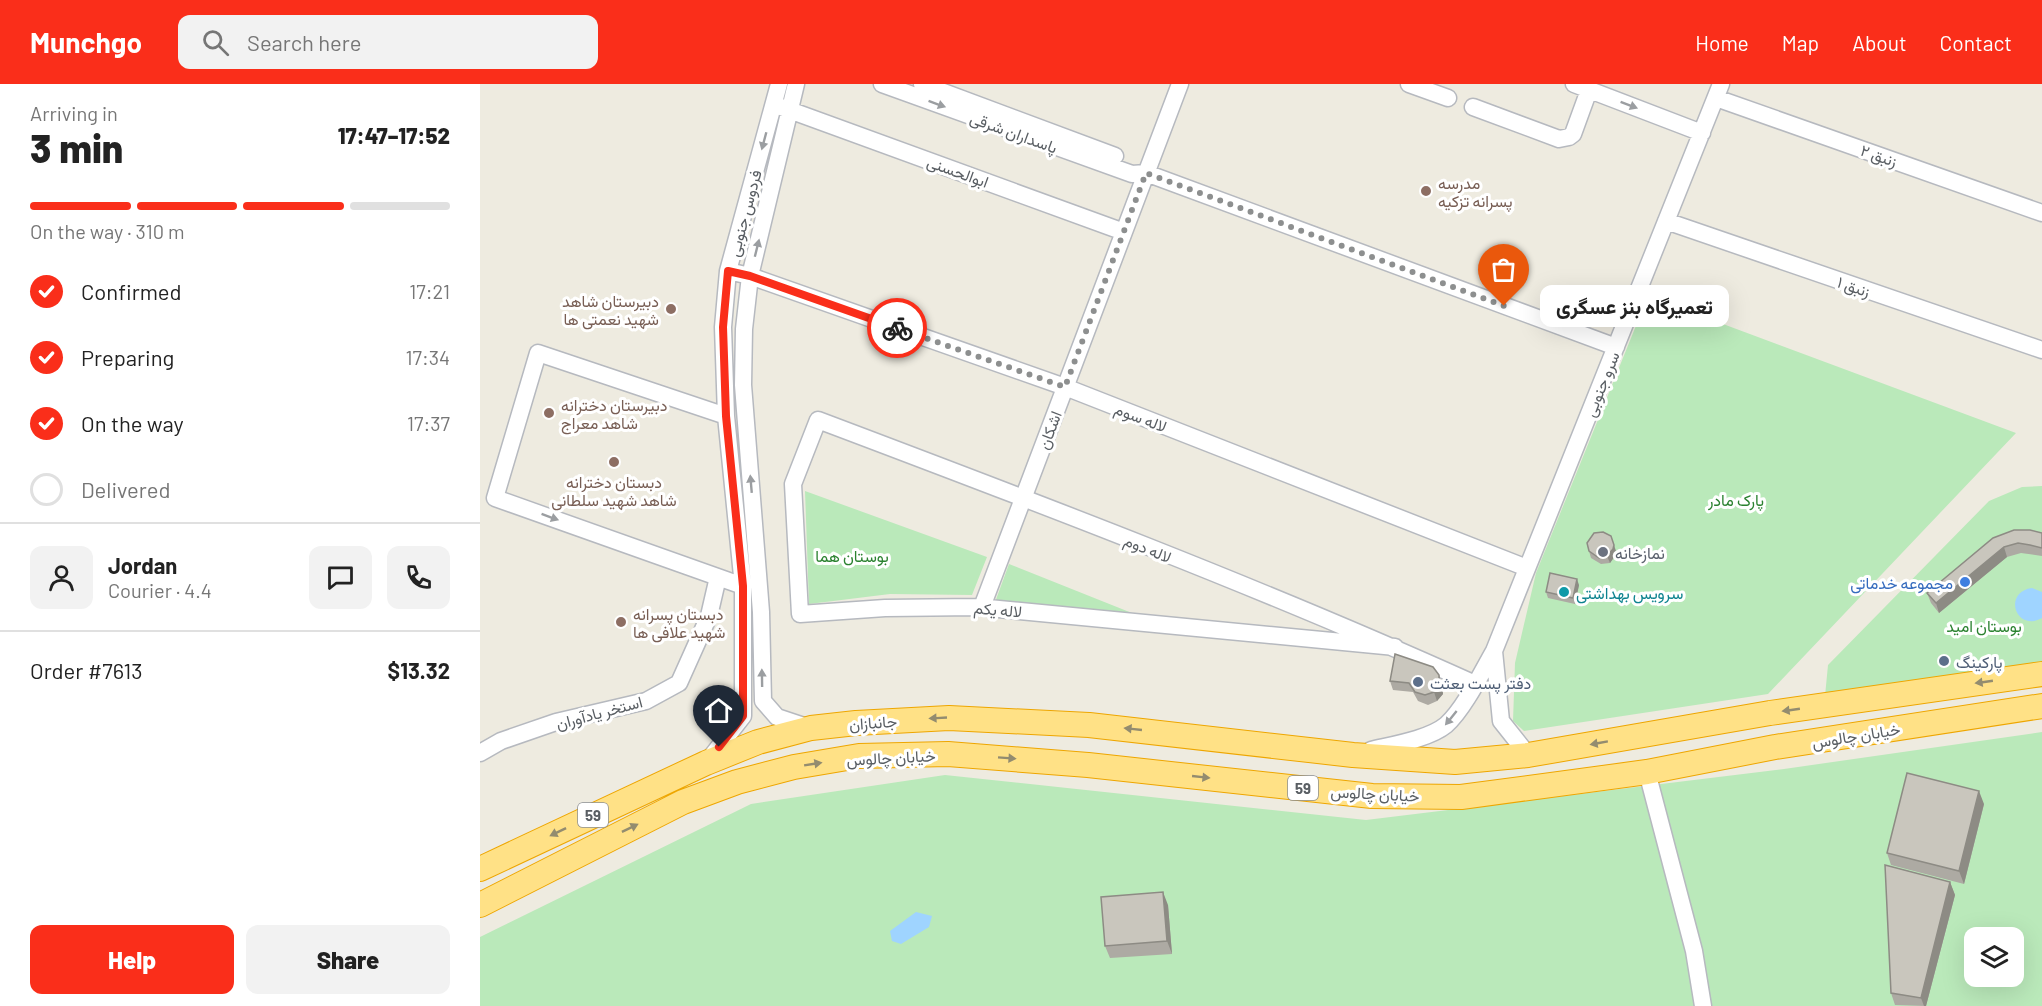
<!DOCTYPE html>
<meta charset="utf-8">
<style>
:root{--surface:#fff;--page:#f2f2f2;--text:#222;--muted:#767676;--line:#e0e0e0;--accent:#fa2e1a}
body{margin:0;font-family:Barlow,Vazirmatn,sans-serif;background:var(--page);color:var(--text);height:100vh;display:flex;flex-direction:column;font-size:22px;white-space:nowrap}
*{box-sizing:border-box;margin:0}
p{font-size:20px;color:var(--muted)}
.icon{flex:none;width:33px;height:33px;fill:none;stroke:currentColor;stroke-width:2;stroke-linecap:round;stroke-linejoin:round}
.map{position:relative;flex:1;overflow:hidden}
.sheet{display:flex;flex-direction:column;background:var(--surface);width:480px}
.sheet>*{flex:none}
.buttons{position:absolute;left:1484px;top:843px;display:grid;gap:12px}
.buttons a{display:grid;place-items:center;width:60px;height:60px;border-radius:12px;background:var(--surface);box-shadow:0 6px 24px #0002;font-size:30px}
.pin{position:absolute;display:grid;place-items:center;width:51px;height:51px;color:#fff;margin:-62px -26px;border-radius:50% 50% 50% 0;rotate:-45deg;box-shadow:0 0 6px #0007}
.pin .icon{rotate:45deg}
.courier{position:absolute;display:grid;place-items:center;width:60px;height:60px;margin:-30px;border:4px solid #fa2e1a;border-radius:50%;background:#fff;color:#222;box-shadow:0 2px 8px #0007}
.bubble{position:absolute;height:42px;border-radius:12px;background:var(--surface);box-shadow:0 6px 24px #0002;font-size:20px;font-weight:800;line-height:42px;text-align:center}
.overview em{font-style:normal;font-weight:800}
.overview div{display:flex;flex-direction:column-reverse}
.overview{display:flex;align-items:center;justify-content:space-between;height:102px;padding:0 30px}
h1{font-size:39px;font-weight:800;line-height:45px}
.bar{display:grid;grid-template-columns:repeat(4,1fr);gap:9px 6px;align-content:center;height:72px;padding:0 30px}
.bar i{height:8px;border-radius:4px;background:var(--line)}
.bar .active{background:var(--accent)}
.bar p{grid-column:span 4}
.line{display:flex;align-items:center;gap:15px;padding:0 30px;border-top:2px solid var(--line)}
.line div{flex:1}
.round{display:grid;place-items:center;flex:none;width:63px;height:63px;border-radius:12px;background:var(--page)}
ol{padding:0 30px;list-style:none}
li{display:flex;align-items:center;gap:18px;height:66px}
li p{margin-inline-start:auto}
li .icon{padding:6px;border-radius:50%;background:var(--accent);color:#fff;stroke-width:4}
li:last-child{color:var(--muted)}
li i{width:33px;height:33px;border:3px solid var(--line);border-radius:50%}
.button{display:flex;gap:12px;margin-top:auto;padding:12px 30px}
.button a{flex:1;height:69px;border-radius:12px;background:var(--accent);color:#fff;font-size:24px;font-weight:800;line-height:69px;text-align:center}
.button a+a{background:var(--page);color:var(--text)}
header{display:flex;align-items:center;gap:36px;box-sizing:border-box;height:84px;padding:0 30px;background:var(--accent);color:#fff}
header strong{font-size:28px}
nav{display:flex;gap:33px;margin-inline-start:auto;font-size:21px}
.search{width:420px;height:54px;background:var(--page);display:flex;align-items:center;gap:15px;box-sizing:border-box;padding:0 21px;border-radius:12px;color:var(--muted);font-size:22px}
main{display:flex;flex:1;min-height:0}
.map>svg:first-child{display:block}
</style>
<header>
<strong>Munchgo</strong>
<div class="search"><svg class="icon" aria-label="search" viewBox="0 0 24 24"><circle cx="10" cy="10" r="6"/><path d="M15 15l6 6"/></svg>Search here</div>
<nav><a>Home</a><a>Map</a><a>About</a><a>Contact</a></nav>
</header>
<main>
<section class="sheet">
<div class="overview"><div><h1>3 min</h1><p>Arriving in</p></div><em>17:47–17:52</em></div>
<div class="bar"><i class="active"></i><i class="active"></i><i class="active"></i><i></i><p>On the way · 310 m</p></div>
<ol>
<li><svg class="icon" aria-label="check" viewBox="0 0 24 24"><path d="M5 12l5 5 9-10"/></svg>Confirmed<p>17:21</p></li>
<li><svg class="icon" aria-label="check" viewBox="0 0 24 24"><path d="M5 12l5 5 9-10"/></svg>Preparing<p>17:34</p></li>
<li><svg class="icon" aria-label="check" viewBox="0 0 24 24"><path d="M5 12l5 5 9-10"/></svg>On the way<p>17:37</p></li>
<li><i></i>Delivered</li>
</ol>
<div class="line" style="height:108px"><a class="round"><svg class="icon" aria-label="person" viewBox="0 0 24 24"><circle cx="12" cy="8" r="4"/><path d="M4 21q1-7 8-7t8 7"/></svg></a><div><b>Jordan</b><p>Courier · 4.4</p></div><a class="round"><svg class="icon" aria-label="chat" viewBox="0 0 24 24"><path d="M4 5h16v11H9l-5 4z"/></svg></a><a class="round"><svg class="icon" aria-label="phone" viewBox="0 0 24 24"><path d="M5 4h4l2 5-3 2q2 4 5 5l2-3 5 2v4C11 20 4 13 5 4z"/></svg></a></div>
<div class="line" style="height:78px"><div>Order #7613</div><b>$13.32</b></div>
<div class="button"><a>Help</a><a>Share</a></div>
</section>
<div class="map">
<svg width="1562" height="922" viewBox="0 0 1562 922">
<rect width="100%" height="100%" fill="#eeebe0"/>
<path fill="#bae9ba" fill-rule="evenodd" d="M 1168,212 L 1536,349 L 1288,610 L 1044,647 L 1033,637 L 1035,579 L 1056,489 Z
M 1562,402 L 1562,590 L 1345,612 L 1348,581 L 1509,417 L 1542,403 Z
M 325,407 L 507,473 L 492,511 L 410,510 L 329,520 Z
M 529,480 L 682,541 L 514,521 Z
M 1562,648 L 1562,922 L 0,922 L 0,853 L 271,720 L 465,691 L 886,736 L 1304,685 ZM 1494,854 L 1533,854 L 1533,892 L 1494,892 Z"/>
<path fill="#9fd4ff" d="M 1552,504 L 1562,508 L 1562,534 C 1536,549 1522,508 1552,504 Z
M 436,828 L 452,832 L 449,843 L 421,860 L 412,857 L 410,847 Z"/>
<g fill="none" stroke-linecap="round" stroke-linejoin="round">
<defs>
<path id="minor" d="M 316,0 L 270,192 L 264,245 L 263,301 L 281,528 L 283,617 L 297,633 L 330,644
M 402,0 L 652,90 L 666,89 L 1136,263
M 442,0 L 635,72
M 929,0 L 968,14
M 1094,0 L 1222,49
M 1236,14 L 1562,129
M 301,23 L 644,148
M 993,23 L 1079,55 L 1089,53 L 1093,50 L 1109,6
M 1186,137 L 1562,266
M 248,187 L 270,192 L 585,303 L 1047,484
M 246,332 L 58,269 L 15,414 L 263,502
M 502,523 L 700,0
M 915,563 L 498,523 L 405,524 L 320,530 L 313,400 L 338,336 C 558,419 780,503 995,600
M 1014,567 L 1021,637 L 1048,671
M 891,666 C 912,661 949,655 966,641 C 984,625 1002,588 1014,567 L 1241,0
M 0,669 L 21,657 L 76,638 L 166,617 L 199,599 L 229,532 L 238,493
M 227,678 L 263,632 L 263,502 L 246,332 L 243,243 L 248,187 L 299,0
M 1167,688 L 1214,867 L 1223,922"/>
<path id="highway" d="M 0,785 L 226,679 L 278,658 L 331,644 L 376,639 L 469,634 L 609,641 L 873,671 L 975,678 L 1048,671 L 1290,629 L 1562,590
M 0,821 L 203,718 L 257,698 L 314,683 L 379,672 L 468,670 L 608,681 L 892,712 L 981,713 L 1167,688 L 1295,663 L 1562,622"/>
</defs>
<use href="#minor" stroke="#b6b9bf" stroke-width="19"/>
<use href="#highway" stroke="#eea600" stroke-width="26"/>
<use href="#minor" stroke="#fff" stroke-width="16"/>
<use href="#highway" stroke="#ffe186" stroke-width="24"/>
</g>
<path fill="#adaaa3" d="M 1562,449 L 1562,472 L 1541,469 L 1527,473 L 1459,529 L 1451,519 L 1447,509 L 1513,454 Z
M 1109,467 L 1136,467 L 1135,472 L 1130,479 L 1121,480 L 1111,474 Z
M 1099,501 L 1095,520 L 1068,514 L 1066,508 Z
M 959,591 L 962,601 L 963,610 L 957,617 L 948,621 L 938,617 L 933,608 L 913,606 L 910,597 Z
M 1504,720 L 1484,800 L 1411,781 L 1407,769 Z
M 1470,798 L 1475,811 L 1446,922 L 1415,921 L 1411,909 Z
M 688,821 L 692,870 L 630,874 L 625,862 Z"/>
<path fill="#8d8b84" d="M 1134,461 L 1136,467 L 1135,472 L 1130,479 L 1127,472 Z
M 1524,463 L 1527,473 L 1459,529 L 1456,519 Z
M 1097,495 L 1099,501 L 1095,520 L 1093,514 Z
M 959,591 L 962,601 L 963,610 L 957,617 L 954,608 Z
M 1499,707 L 1504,720 L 1484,800 L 1479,787 Z
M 1470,798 L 1475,811 L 1446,922 L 1444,922 L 1441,914 Z
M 683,808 L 688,821 L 692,870 L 687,857 Z"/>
<path fill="#c9c6bd" stroke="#8d8b84" stroke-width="1.5" d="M 1534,446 L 1550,446 L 1562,449 L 1562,464 L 1550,461 L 1538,459 L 1524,463 L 1456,519 L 1447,509 L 1513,454 Z
M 1123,448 L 1131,452 L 1134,461 L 1133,465 L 1127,472 L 1119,474 L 1109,467 L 1107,459 L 1114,449 Z
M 1070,489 L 1097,495 L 1093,514 L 1066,508 Z
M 915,570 L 953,583 L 959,591 L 959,600 L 954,608 L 945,611 L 935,608 L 929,599 L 910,597 Z
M 1427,689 L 1499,707 L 1479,787 L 1407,769 Z
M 1405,781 L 1470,798 L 1441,914 L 1411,909 Z
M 683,808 L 687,857 L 625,862 L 621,813 Z"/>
<defs><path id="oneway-solid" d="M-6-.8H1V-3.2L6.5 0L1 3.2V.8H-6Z" transform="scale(1.5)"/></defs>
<g fill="#9b9ea1">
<use href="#oneway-solid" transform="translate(457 20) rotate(20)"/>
<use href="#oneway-solid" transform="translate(1149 21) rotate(21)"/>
<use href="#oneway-solid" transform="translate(284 57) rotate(105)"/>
<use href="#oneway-solid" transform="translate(277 164) rotate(-76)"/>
<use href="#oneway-solid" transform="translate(271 400) rotate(-95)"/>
<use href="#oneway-solid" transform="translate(70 433) rotate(20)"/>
<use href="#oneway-solid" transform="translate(282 594) rotate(-91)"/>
<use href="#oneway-solid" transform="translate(971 634) rotate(129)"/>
</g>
<g fill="#938c6f">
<use href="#oneway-solid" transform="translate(1504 598) rotate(172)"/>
<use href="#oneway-solid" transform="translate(1311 626) rotate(172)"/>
<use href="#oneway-solid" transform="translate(458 634) rotate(177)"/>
<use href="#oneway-solid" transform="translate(653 645) rotate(-174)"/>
<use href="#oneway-solid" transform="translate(1119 659) rotate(170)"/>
<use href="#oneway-solid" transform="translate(527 674) rotate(4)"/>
<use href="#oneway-solid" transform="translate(333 680) rotate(-9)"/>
<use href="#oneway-solid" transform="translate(721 693) rotate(6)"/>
<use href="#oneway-solid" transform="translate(150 744) rotate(-26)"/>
<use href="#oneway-solid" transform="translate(78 748) rotate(154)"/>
</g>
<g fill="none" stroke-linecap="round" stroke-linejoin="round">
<path stroke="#8d8f8f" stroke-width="6" stroke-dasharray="0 10.8" d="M 417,244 L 585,303 L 666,89 L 1024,222"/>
<path stroke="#fa2e1a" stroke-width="8" d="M 239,663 L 263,632 L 263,502 L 246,332 L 243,243 L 248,187 L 270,192 L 417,244"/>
</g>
<g fill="#8d6e63" stroke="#fff" stroke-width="2">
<circle cx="946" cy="107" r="6"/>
<circle cx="191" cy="225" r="6"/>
<circle cx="69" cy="329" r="6"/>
<circle cx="134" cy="378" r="6"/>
<circle cx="141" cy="538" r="6"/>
</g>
<circle fill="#6b7280" stroke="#fff" stroke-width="2" cx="1123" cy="468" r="6"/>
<circle fill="#3f7fe0" stroke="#fff" stroke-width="2" cx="1485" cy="498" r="6"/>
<circle fill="#0f9aa8" stroke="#fff" stroke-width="2" cx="1084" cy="508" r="6"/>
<g fill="#5c6f8a" stroke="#fff" stroke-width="2">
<circle cx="1464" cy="577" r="6"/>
<circle cx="938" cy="598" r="6"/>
</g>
<g text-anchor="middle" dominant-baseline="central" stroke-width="6" stroke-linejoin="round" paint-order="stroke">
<g fill="#fff" stroke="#8b8e92" stroke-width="1.5">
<rect x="808" y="692" width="30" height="24" rx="4.5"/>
<rect x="98" y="719" width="30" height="24" rx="4.5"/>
</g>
<g font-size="15" font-weight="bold" fill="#595e63">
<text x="823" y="704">59</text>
<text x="113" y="731">59</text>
</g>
<g font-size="16" fill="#595e63" stroke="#fff">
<text transform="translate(534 48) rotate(20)">پاسداران شرقی</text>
<text transform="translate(1399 71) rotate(19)">زنبق ۲</text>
<text transform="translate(478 87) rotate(20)">ابوالحسنی</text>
<text transform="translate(264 129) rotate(-75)">فردوس جنوبی</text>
<text transform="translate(1374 202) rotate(19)">زنبق ۱</text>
<text transform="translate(1121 300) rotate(-68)">سرو جنوبی</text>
<text transform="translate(661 333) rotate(21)">لاله سوم</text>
<text transform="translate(569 346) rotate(-69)">اشکان</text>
<text transform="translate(668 464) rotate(22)">لاله دوم</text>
<text transform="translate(518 525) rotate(5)">لاله یکم</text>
<text transform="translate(119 628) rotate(-15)">استخر یادآوران</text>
<text transform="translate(393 638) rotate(-4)">جانبازان</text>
<text transform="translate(1376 651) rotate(-9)">خیابان چالوس</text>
<text transform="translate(411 673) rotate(-3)">خیابان چالوس</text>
<text transform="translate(895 709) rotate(3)">خیابان چالوس</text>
</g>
<g font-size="16" fill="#785e54" stroke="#fff" text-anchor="start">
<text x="958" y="98">مدرسه<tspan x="958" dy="18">پسرانه تزکیه</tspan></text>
<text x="179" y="216" text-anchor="end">دبیرستان شاهد<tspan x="179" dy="18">شهید نعمتی ها</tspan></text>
<text x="81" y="320">دبیرستان دخترانه<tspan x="81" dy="18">شاهد معراج</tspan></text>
<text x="134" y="397" text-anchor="middle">دبستان دخترانه<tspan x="134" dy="18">شاهد شهید سلطانی</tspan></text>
<text x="153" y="529">دبستان پسرانه<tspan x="153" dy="18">شهید علافی ها</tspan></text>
</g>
<g font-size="16" fill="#2b8230" stroke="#fff">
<text x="1256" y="415">پارک مادر</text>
<text x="372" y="471">بوستان هما</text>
<text x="1504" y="541">بوستان امید</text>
</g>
<g font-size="16" fill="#5b616d" stroke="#fff" text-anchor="start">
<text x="1135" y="468">نمازخانه</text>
</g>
<g font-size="16" fill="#366cbe" stroke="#fff" text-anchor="end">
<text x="1473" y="498">مجموعه خدماتی</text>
</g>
<g font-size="16" fill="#0d838f" stroke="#fff" text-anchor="start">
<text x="1096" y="508">سرویس بهداشتی</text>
</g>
<g font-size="16" fill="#4e5e75" stroke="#fff" text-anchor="start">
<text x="1476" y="577">پارکینگ</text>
<text x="950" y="598">دفتر پست بعثت</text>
</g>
</g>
</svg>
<div class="buttons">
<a><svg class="icon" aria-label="layers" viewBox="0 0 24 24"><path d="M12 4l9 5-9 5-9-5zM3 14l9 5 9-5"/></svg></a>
</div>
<div class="pin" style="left:1024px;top:222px;background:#ea580c"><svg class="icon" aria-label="bag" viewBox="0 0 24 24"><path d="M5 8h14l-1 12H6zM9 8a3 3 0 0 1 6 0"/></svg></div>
<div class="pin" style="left:239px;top:663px;background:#1f2937"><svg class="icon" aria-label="home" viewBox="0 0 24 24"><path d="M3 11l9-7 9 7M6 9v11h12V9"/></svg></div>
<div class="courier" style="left:417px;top:244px"><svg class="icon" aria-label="bike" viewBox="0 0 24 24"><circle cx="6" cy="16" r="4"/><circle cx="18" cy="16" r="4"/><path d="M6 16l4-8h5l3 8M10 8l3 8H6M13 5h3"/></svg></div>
<div class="bubble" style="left:1060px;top:201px;width:189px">تعمیرگاه بنز عسگری</div>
</div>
</main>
